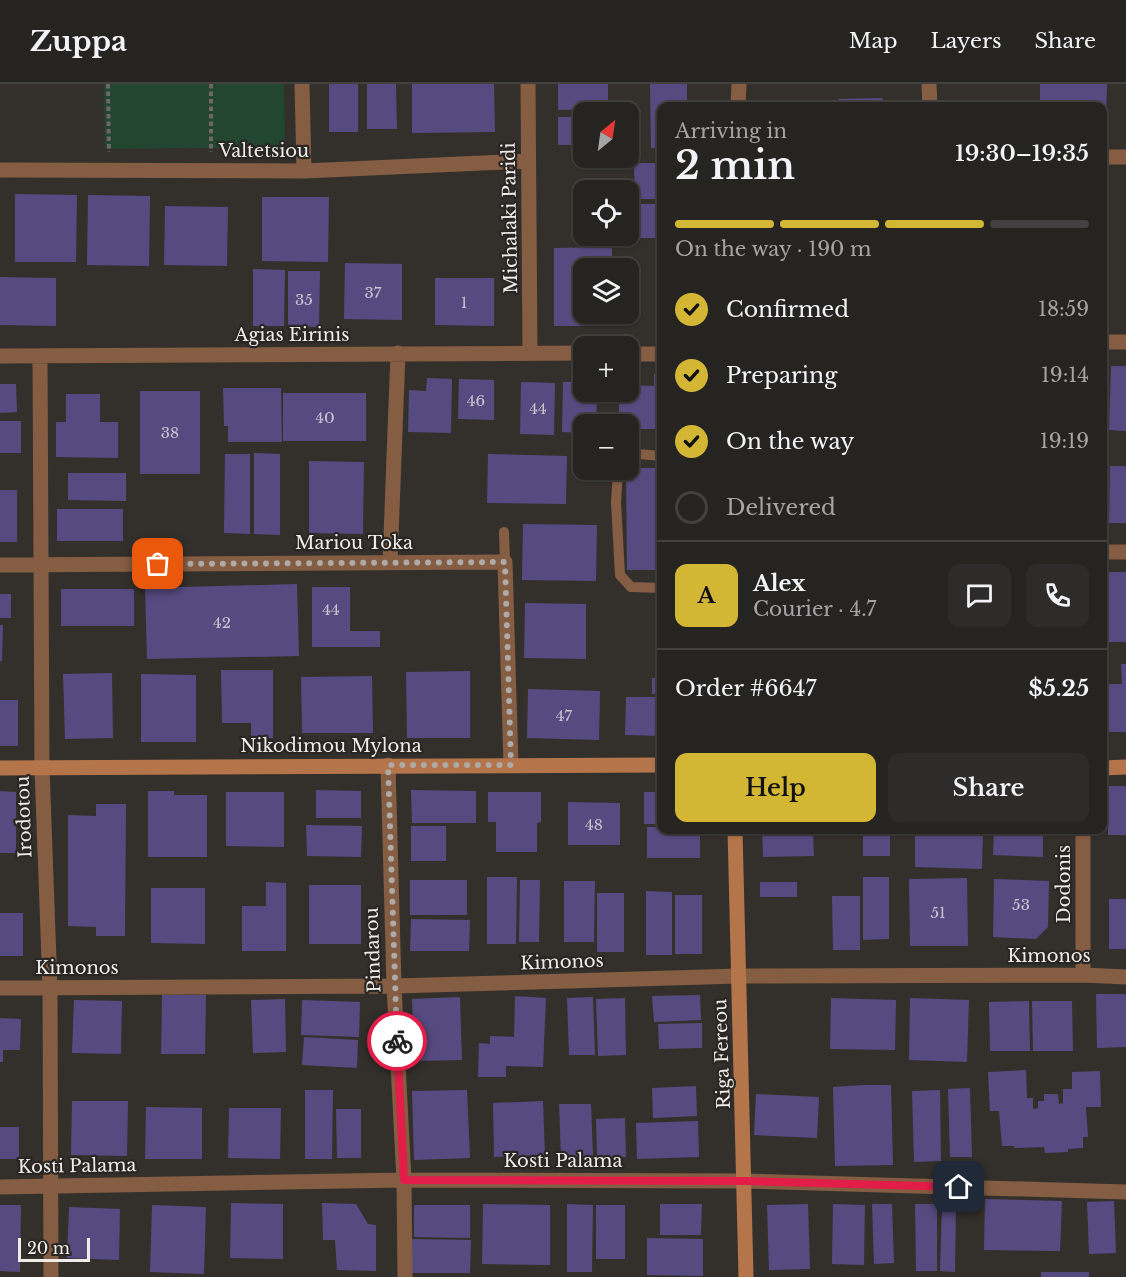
<!DOCTYPE html>
<meta charset="utf-8">
<style>
:root{--surface:#262421;--page:#2e2c2a;--text:#f1f3f6;--muted:#a4a4a5;--line:#42413f;--accent:#d4b635}
body{margin:0;font-family:"Libre Baskerville",serif;background:var(--page);color:var(--text);height:100vh;display:flex;flex-direction:column;font-size:22px;white-space:nowrap}
*{box-sizing:border-box;margin:0}
p{font-size:20px;color:var(--muted)}
.icon{flex:none;width:33px;height:33px;fill:none;stroke:currentColor;stroke-width:2;stroke-linecap:round;stroke-linejoin:round}
.map{position:relative;flex:1;overflow:hidden}
.sheet{position:absolute;left:657px;top:18px;width:450px;height:732px;display:flex;flex-direction:column;background:var(--surface);border-radius:12px;box-shadow:0 2px 4px #0004,0 0 0 2px var(--line)}
.sheet>*{flex:none}
.needle{width:39px;rotate:29deg}
.buttons{position:absolute;left:573px;top:18px;display:grid;gap:12px}
.buttons a{display:grid;place-items:center;width:66px;height:66px;border-radius:12px;background:var(--surface);box-shadow:0 2px 4px #0004,0 0 0 2px var(--line);font-size:30px}
.scale{position:absolute;left:18px;bottom:15px;width:72px;box-sizing:border-box;padding-left:6px;border:3px solid #eeece9;border-top:0;font-size:16px;line-height:21px;white-space:nowrap;color:#eeece9;-webkit-text-stroke:4px #292623;paint-order:stroke}
.pin{position:absolute;display:grid;place-items:center;width:51px;height:51px;color:#fff;margin:-26px;border-radius:12px;box-shadow:0 3px 9px #0006}
.courier{position:absolute;display:grid;place-items:center;width:60px;height:60px;margin:-30px;border:4px solid #e11d48;border-radius:50%;background:#fff;color:#222;box-shadow:0 2px 8px #0007}
.summary em{font-style:normal;font-weight:600}
.summary div{display:flex;flex-direction:column-reverse}
.summary{display:flex;align-items:center;justify-content:space-between;height:102px;padding:0 18px}
h1{font-size:39px;font-weight:600;line-height:45px}
.bar{display:grid;grid-template-columns:repeat(4,1fr);gap:9px 6px;align-content:center;height:72px;padding:0 18px}
.bar i{height:8px;border-radius:4px;background:var(--line)}
.bar .active{background:var(--accent)}
.bar p{grid-column:span 4}
.line{display:flex;align-items:center;gap:15px;padding:0 18px;border-top:2px solid var(--line)}
.line div{flex:1}
.round{display:grid;place-items:center;flex:none;width:63px;height:63px;border-radius:12px;background:var(--page)}
ol{padding:0 18px;list-style:none}
li{display:flex;align-items:center;gap:18px;height:66px}
li p{margin-inline-start:auto}
li .icon{padding:6px;border-radius:50%;background:var(--accent);color:#111;stroke-width:4}
li:last-child{color:var(--muted)}
li i{width:33px;height:33px;border:3px solid var(--line);border-radius:50%}
.action{display:flex;gap:12px;margin-top:auto;padding:12px 18px}
.action a{flex:1;height:69px;border-radius:12px;background:var(--accent);color:#111;font-size:24px;font-weight:600;line-height:69px;text-align:center}
.action a+a{background:var(--page);color:var(--text)}
header{display:flex;align-items:center;gap:36px;box-sizing:border-box;height:84px;padding:0 30px;background:var(--surface);border-bottom:2px solid var(--line)}
header strong{font-size:28px}
nav{display:flex;gap:33px;margin-inline-start:auto;font-size:21px}
.map>svg:first-child{display:block}
</style>
<header>
<strong>Zuppa</strong>
<nav><a>Map</a><a>Layers</a><a>Share</a></nav>
</header>
<div class="map">
<svg width="1126" height="1193" viewBox="0 0 1126 1193">
<rect width="100%" height="100%" fill="#33302c"/>
<path fill="#234631" d="M 104,0 L 284,0 L 285,63 L 105,65 Z"/>
<path fill="#564b80" d="M 329,0 L 358,0 L 358,48 L 329,48 Z
M 367,0 L 396,0 L 397,45 L 367,45 Z
M 412,0 L 494,0 L 495,48 L 412,49 Z
M 558,0 L 608,0 L 608,25 L 558,26 Z
M 650,0 L 687,0 L 687,22 L 662,22 L 662,64 L 651,64 Z
M 1040,0 L 1107,0 L 1106,35 L 1102,35 L 1102,22 L 1040,22 Z
M 882,14 L 886,22 L 838,22 L 838,15 Z
M 770,17 L 812,18 L 812,22 L 765,22 Z
M 558,33 L 584,33 L 584,61 L 558,61 Z
M 634,79 L 662,79 L 662,115 L 635,115 Z
M 15,110 L 77,111 L 76,178 L 15,178 Z
M 88,111 L 150,112 L 149,182 L 87,181 Z
M 262,113 L 329,113 L 328,178 L 262,177 Z
M 635,120 L 662,120 L 662,154 L 635,154 Z
M 165,122 L 228,123 L 227,182 L 164,181 Z
M 612,163 L 612,184 L 584,184 L 584,230 L 612,230 L 612,242 L 554,242 L 554,164 Z
M 345,179 L 402,180 L 402,236 L 344,235 Z
M 253,185 L 285,186 L 284,242 L 253,242 Z
M 288,187 L 320,187 L 319,243 L 288,242 Z
M 0,193 L 56,194 L 56,242 L 0,241 Z
M 435,194 L 494,194 L 494,242 L 435,241 Z
M 1111,282 L 1126,282 L 1126,347 L 1109,346 Z
M 654,290 L 662,290 L 662,345 L 628,345 L 628,340 L 619,340 L 619,308 L 628,308 L 628,301 L 654,302 Z
M 427,294 L 452,295 L 451,349 L 408,348 L 409,306 L 426,307 Z
M 459,295 L 494,296 L 494,336 L 458,335 Z
M 521,298 L 555,299 L 554,351 L 520,350 Z
M 563,298 L 584,298 L 584,308 L 597,308 L 596,340 L 584,340 L 584,349 L 562,348 Z
M 0,300 L 16,300 L 17,328 L 0,329 Z
M 223,304 L 281,304 L 282,358 L 228,358 L 228,342 L 224,342 Z
M 140,307 L 200,307 L 200,390 L 140,390 Z
M 283,309 L 366,309 L 366,357 L 283,357 Z
M 66,310 L 100,310 L 100,338 L 118,338 L 118,374 L 56,373 L 56,338 L 66,338 Z
M 0,337 L 21,337 L 21,369 L 0,369 Z
M 254,369 L 280,370 L 280,451 L 254,450 Z
M 225,370 L 250,370 L 250,450 L 224,449 Z
M 488,370 L 567,372 L 566,420 L 487,419 Z
M 309,377 L 364,378 L 363,450 L 309,449 Z
M 1110,382 L 1126,382 L 1126,439 L 1109,439 Z
M 628,384 L 662,384 L 662,486 L 627,486 L 626,386 Z
M 68,389 L 126,389 L 126,417 L 68,416 Z
M 0,406 L 17,406 L 17,458 L 0,458 Z
M 57,425 L 123,425 L 123,457 L 57,457 Z
M 523,440 L 597,441 L 596,497 L 522,496 Z
M 1104,488 L 1126,488 L 1126,558 L 1105,558 Z
M 297,500 L 299,572 L 147,575 L 145,504 Z
M 312,503 L 350,503 L 350,547 L 380,547 L 380,563 L 312,563 Z
M 61,505 L 134,505 L 134,542 L 61,542 Z
M 0,510 L 11,510 L 11,534 L 0,534 Z
M 525,519 L 586,520 L 586,575 L 524,574 Z
M 0,541 L 3,541 L 2,577 L 0,577 Z
M 1121,580 L 1126,580 L 1126,648 L 1107,648 L 1105,600 L 1122,600 Z
M 221,586 L 273,586 L 273,654 L 251,654 L 251,639 L 222,639 Z
M 470,587 L 470,654 L 407,654 L 406,588 Z
M 112,589 L 113,654 L 65,655 L 63,590 Z
M 141,590 L 196,591 L 196,658 L 141,658 Z
M 372,592 L 373,649 L 302,649 L 301,593 Z
M 652,594 L 662,594 L 662,610 L 652,610 Z
M 528,605 L 600,607 L 599,656 L 527,654 Z
M 626,613 L 662,613 L 662,652 L 625,651 Z
M 0,616 L 18,616 L 18,662 L 0,662 Z
M 1108,702 L 1126,702 L 1126,751 L 1108,751 Z
M 316,706 L 361,707 L 361,734 L 316,734 Z
M 411,706 L 476,707 L 476,739 L 412,739 Z
M 0,707 L 16,708 L 16,769 L 0,769 Z
M 148,707 L 174,707 L 174,711 L 207,711 L 207,773 L 148,773 Z
M 226,708 L 284,708 L 284,763 L 226,762 Z
M 488,708 L 541,708 L 541,738 L 537,739 L 537,768 L 496,768 L 496,738 L 488,738 Z
M 644,708 L 662,708 L 662,740 L 644,740 Z
M 568,718 L 620,719 L 620,761 L 568,761 Z
M 96,720 L 126,720 L 125,852 L 96,852 L 96,843 L 68,842 L 68,731 L 96,732 Z
M 306,741 L 362,742 L 361,773 L 307,772 Z
M 411,742 L 446,742 L 446,777 L 411,777 Z
M 647,743 L 662,743 L 662,746 L 700,746 L 700,774 L 647,774 Z
M 762,746 L 813,746 L 814,772 L 763,773 Z
M 832,746 L 860,746 L 860,751 L 832,751 Z
M 863,746 L 890,746 L 890,772 L 863,772 Z
M 915,746 L 983,746 L 982,785 L 915,783 Z
M 994,746 L 1043,746 L 1043,773 L 993,771 Z
M 487,793 L 517,793 L 516,860 L 487,860 Z
M 863,793 L 889,793 L 889,855 L 863,856 Z
M 967,794 L 968,862 L 910,862 L 909,795 Z
M 994,795 L 1049,797 L 1048,843 L 1036,855 L 993,853 Z
M 410,796 L 467,796 L 467,831 L 410,831 Z
M 520,796 L 540,796 L 539,858 L 519,858 Z
M 564,797 L 595,797 L 594,858 L 564,858 Z
M 266,798 L 286,799 L 286,867 L 242,867 L 242,822 L 266,822 Z
M 760,798 L 797,798 L 797,813 L 760,813 Z
M 309,801 L 361,801 L 361,860 L 309,860 Z
M 151,804 L 205,804 L 205,860 L 151,859 Z
M 646,807 L 672,808 L 672,871 L 646,871 Z
M 597,809 L 624,809 L 624,868 L 597,868 Z
M 675,811 L 702,811 L 702,870 L 675,870 Z
M 832,812 L 860,812 L 860,866 L 833,866 Z
M 1109,815 L 1126,815 L 1126,865 L 1109,865 Z
M 0,829 L 23,829 L 23,872 L 0,872 Z
M 411,835 L 470,836 L 469,867 L 410,867 Z
M 1096,910 L 1126,910 L 1126,963 L 1097,964 Z
M 162,911 L 206,911 L 205,970 L 161,970 Z
M 700,911 L 701,936 L 654,938 L 652,912 Z
M 515,912 L 546,914 L 543,983 L 506,982 L 506,993 L 478,993 L 479,959 L 490,960 L 490,952 L 514,953 Z
M 460,913 L 462,976 L 414,977 L 412,915 Z
M 593,913 L 595,971 L 569,971 L 567,914 Z
M 625,914 L 626,971 L 598,972 L 596,915 Z
M 831,914 L 896,916 L 895,966 L 830,965 Z
M 910,914 L 969,916 L 967,978 L 909,976 Z
M 285,915 L 286,968 L 253,969 L 251,916 Z
M 74,916 L 122,917 L 121,970 L 72,969 Z
M 302,916 L 360,918 L 359,953 L 301,951 Z
M 1029,917 L 1030,967 L 990,967 L 989,918 Z
M 1032,917 L 1072,917 L 1073,967 L 1033,967 Z
M 0,934 L 21,935 L 20,966 L 3,966 L 3,978 L 0,978 Z
M 702,939 L 702,964 L 659,965 L 658,940 Z
M 304,953 L 358,956 L 357,984 L 302,981 Z
M 1026,986 L 1027,1014 L 1033,1014 L 1033,1025 L 1038,1024 L 1038,1017 L 1044,1017 L 1044,1010 L 1058,1010 L 1059,1020 L 1063,1019 L 1063,1005 L 1072,1005 L 1072,988 L 1100,987 L 1101,1023 L 1086,1023 L 1088,1053 L 1083,1053 L 1083,1064 L 1068,1065 L 1068,1068 L 1045,1069 L 1044,1063 L 1014,1064 L 1014,1062 L 1002,1062 L 999,1027 L 990,1027 L 988,988 Z
M 863,1001 L 891,1001 L 893,1081 L 835,1082 L 833,1003 Z
M 696,1002 L 697,1032 L 653,1034 L 652,1004 Z
M 970,1004 L 972,1073 L 950,1073 L 948,1005 Z
M 305,1006 L 333,1006 L 332,1075 L 305,1075 Z
M 467,1006 L 470,1074 L 414,1076 L 412,1007 Z
M 940,1006 L 941,1077 L 914,1078 L 912,1007 Z
M 756,1010 L 819,1013 L 817,1054 L 754,1051 Z
M 72,1017 L 128,1017 L 127,1072 L 71,1071 Z
M 543,1017 L 545,1071 L 494,1073 L 493,1019 Z
M 559,1020 L 591,1020 L 593,1072 L 561,1073 Z
M 146,1023 L 202,1024 L 202,1075 L 145,1075 Z
M 229,1024 L 281,1024 L 280,1075 L 228,1074 Z
M 336,1025 L 361,1025 L 361,1074 L 337,1074 Z
M 625,1034 L 626,1073 L 597,1073 L 596,1035 Z
M 698,1037 L 699,1073 L 637,1075 L 636,1039 Z
M 0,1043 L 19,1043 L 19,1075 L 0,1075 Z
M 985,1115 L 1062,1117 L 1060,1167 L 984,1166 Z
M 1114,1117 L 1116,1169 L 1089,1170 L 1087,1118 Z
M 231,1119 L 283,1120 L 283,1175 L 230,1174 Z
M 322,1119 L 356,1120 L 368,1140 L 376,1141 L 376,1187 L 337,1186 L 335,1156 L 323,1156 Z
M 483,1120 L 550,1121 L 550,1181 L 482,1180 Z
M 567,1120 L 593,1121 L 592,1188 L 567,1188 Z
M 660,1120 L 702,1120 L 701,1151 L 660,1151 Z
M 808,1120 L 810,1185 L 769,1186 L 767,1121 Z
M 833,1120 L 865,1121 L 864,1181 L 832,1180 Z
M 872,1120 L 892,1120 L 894,1179 L 874,1180 Z
M 915,1120 L 937,1120 L 937,1187 L 916,1187 Z
M 0,1121 L 21,1121 L 20,1188 L 0,1187 Z
M 152,1121 L 206,1123 L 204,1190 L 150,1188 Z
M 414,1121 L 470,1121 L 470,1154 L 414,1153 Z
M 596,1121 L 625,1121 L 625,1175 L 596,1175 Z
M 942,1122 L 956,1122 L 955,1188 L 940,1187 Z
M 69,1123 L 120,1125 L 119,1176 L 67,1174 Z
M 647,1154 L 703,1155 L 703,1192 L 647,1191 Z
M 411,1155 L 471,1156 L 470,1189 L 410,1189 Z
M 1041,1188 L 1089,1188 L 1089,1193 L 1041,1193 Z"/>
<g fill="none" stroke-linecap="round" stroke-linejoin="round">
<path stroke="#6b6865" stroke-width="4" stroke-dasharray="4.5 3" stroke-linecap="butt" d="M 108,0 L 109,68
M 211,0 L 211,68"/>
<path stroke="#855d43" stroke-width="10" d="M 628,375 L 637,370 L 662,372
M 618,386 L 616,418 L 620,491 L 631,503 L 662,504
M 504,448 L 505,478"/>
<path stroke="#855d43" stroke-width="15" d="M 302,0 L 304,87
M 528,0 L 530,268
M 929,0 L 930,22
M 738,22 L 739,0
M 1102,73 L 1126,73
M 0,86 L 304,87 L 528,77
M 1102,258 L 1126,258
M 628,270 L 662,270
M 0,272 L 584,269
M 40,272 L 42,684 L 50,904 L 51,1193
M 1102,468 L 1126,468
M 390,478 L 398,269
M 0,481 L 505,478 L 511,681
M 388,681 L 394,902 L 404,1096 L 405,1193
M 1083,891 L 1083,746
M 0,904 L 394,902 L 739,892 L 1083,891 L 1126,893
M 0,1103 L 404,1096 L 745,1097 L 1126,1108"/>
<path stroke="#b4754a" stroke-width="15" d="M 0,684 L 662,681
M 1102,684 L 1126,683
M 735,746 L 746,1193"/>
</g>
<g fill="none" stroke-linecap="round" stroke-linejoin="round">
<path stroke="#adaaa7" stroke-width="6" stroke-dasharray="0 10.8" d="M 158,480 L 505,478 L 511,681 L 388,681 L 397,957"/>
<path stroke="#e11d48" stroke-width="8" d="M 397,957 L 404,1096 L 744,1097 L 959,1103"/>
</g>
<g text-anchor="middle" dominant-baseline="central" stroke-width="4.5" stroke-linejoin="round" paint-order="stroke">
<g font-size="15" fill="#c8c4cf">
<text x="373" y="208">37</text>
<text x="304" y="215">35</text>
<text x="464" y="218">1</text>
<text x="476" y="316">46</text>
<text x="538" y="324">44</text>
<text x="325" y="333">40</text>
<text x="170" y="348">38</text>
<text x="331" y="525">44</text>
<text x="222" y="538">42</text>
<text x="564" y="631">47</text>
<text x="594" y="740">48</text>
<text x="1021" y="820">53</text>
<text x="938" y="828">51</text>
</g>
<g font-size="18" fill="#eeece9" stroke="#292623">
<text x="264" y="67">Valtetsiou</text>
<text transform="translate(510 134) rotate(-91)">Michalaki Paridi</text>
<text x="292" y="251">Agias Eirinis</text>
<text x="354" y="459">Mariou Toka</text>
<text x="331" y="662">Nikodimou Mylona</text>
<text transform="translate(24 733) rotate(-92)">Irodotou</text>
<text transform="translate(1064 800) rotate(-90)">Dodonis</text>
<text transform="translate(373 866) rotate(-92)">Pindarou</text>
<text x="1049" y="872">Kimonos</text>
<text transform="translate(562 878) rotate(-2)">Kimonos</text>
<text x="77" y="884">Kimonos</text>
<text transform="translate(722 970) rotate(-92)">Riga Fereou</text>
<text x="563" y="1077">Kosti Palama</text>
<text transform="translate(77 1082) rotate(-1)">Kosti Palama</text>
</g>
</g>
</svg>
<div class="buttons">
<a><svg class="needle" viewBox="-14 -14 28 28"><path d="M0-13l5 13h-10z" fill="#e53935"/><path d="M0 13l5-13h-10z" fill="#a4a4a5"/></svg></a>
<a><svg class="icon" aria-label="locate" viewBox="0 0 24 24"><circle cx="12" cy="12" r="6"/><path d="M12 2v4M12 18v4M2 12h4M18 12h4"/></svg></a>
<a><svg class="icon" aria-label="layers" viewBox="0 0 24 24"><path d="M12 4l9 5-9 5-9-5zM3 14l9 5 9-5"/></svg></a>
<a>+</a>
<a>−</a>
</div>
<div class="scale">20 m</div>
<div class="pin" style="left:158px;top:480px;background:#ea580c"><svg class="icon" aria-label="bag" viewBox="0 0 24 24"><path d="M5 8h14l-1 12H6zM9 8a3 3 0 0 1 6 0"/></svg></div>
<div class="pin" style="left:959px;top:1103px;background:#1f2937"><svg class="icon" aria-label="home" viewBox="0 0 24 24"><path d="M3 11l9-7 9 7M6 9v11h12V9"/></svg></div>
<div class="courier" style="left:397px;top:957px"><svg class="icon" aria-label="bike" viewBox="0 0 24 24"><circle cx="6" cy="16" r="4"/><circle cx="18" cy="16" r="4"/><path d="M6 16l4-8h5l3 8M10 8l3 8H6M13 5h3"/></svg></div>
<section class="sheet">
<div class="summary"><div><h1>2 min</h1><p>Arriving in</p></div><em>19:30–19:35</em></div>
<div class="bar"><i class="active"></i><i class="active"></i><i class="active"></i><i></i><p>On the way · 190 m</p></div>
<ol>
<li><svg class="icon" aria-label="check" viewBox="0 0 24 24"><path d="M5 12l5 5 9-10"/></svg>Confirmed<p>18:59</p></li>
<li><svg class="icon" aria-label="check" viewBox="0 0 24 24"><path d="M5 12l5 5 9-10"/></svg>Preparing<p>19:14</p></li>
<li><svg class="icon" aria-label="check" viewBox="0 0 24 24"><path d="M5 12l5 5 9-10"/></svg>On the way<p>19:19</p></li>
<li><i></i>Delivered</li>
</ol>
<div class="line" style="height:108px"><b class="round" style="background:var(--accent);color:#111">A</b><div><b>Alex</b><p>Courier · 4.7</p></div><a class="round"><svg class="icon" aria-label="chat" viewBox="0 0 24 24"><path d="M4 5h16v11H9l-5 4z"/></svg></a><a class="round"><svg class="icon" aria-label="phone" viewBox="0 0 24 24"><path d="M5 4h4l2 5-3 2q2 4 5 5l2-3 5 2v4C11 20 4 13 5 4z"/></svg></a></div>
<div class="line" style="height:78px"><div>Order #6647</div><b>$5.25</b></div>
<div class="action"><a>Help</a><a>Share</a></div>
</section>
</div>
